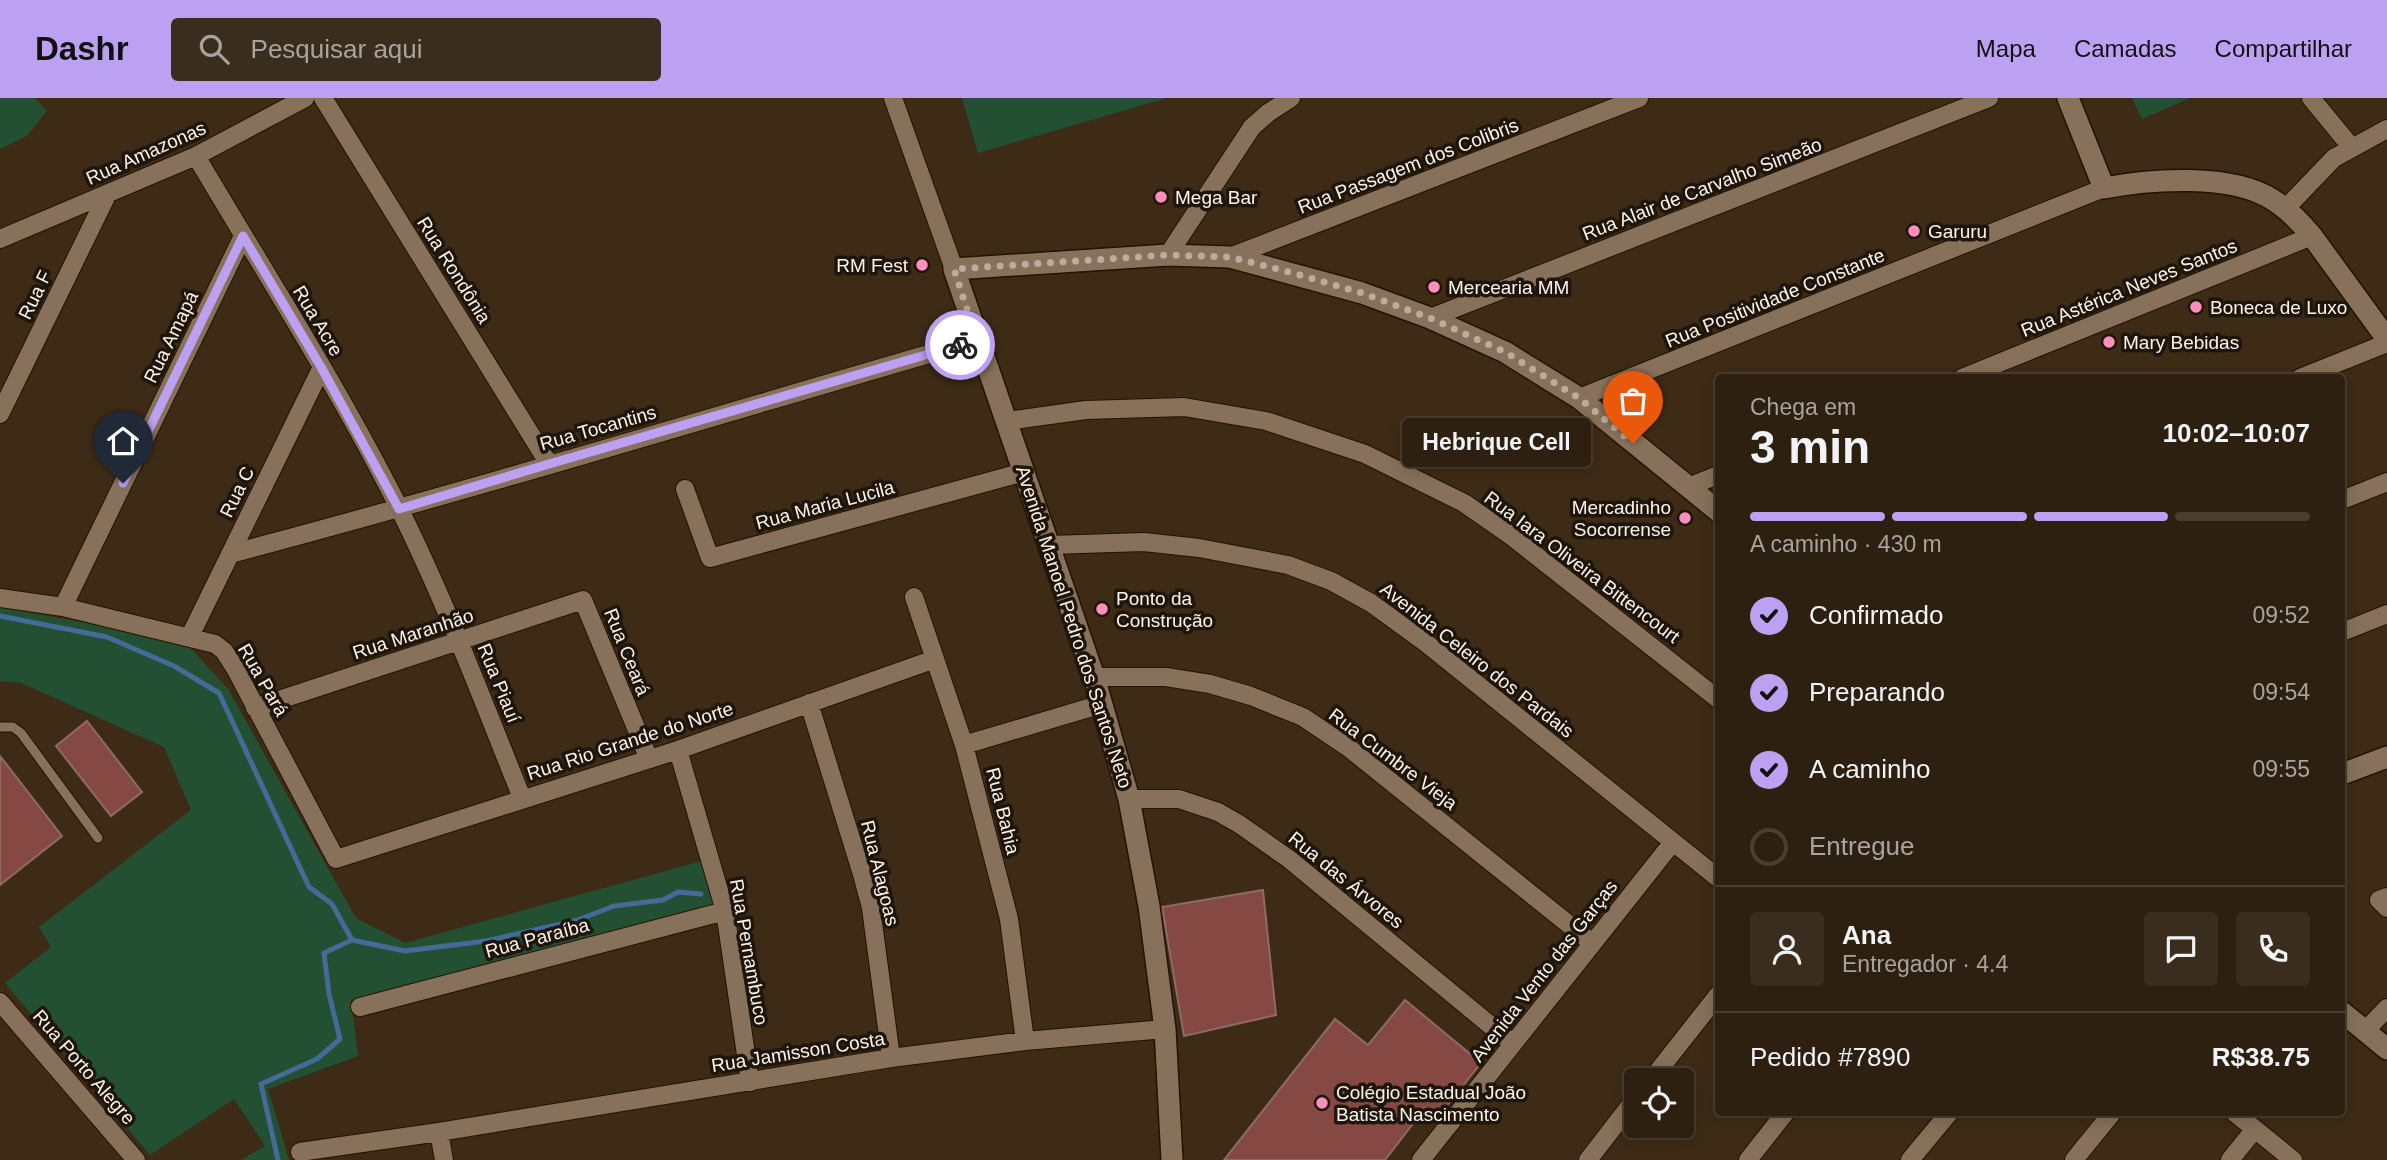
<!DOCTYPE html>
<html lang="pt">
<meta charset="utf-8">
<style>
:root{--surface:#2e2010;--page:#3a2d1e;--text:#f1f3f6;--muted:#a7a39f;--line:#493e30;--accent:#bca0f2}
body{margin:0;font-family:Arial,sans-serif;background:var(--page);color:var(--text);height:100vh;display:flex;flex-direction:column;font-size:26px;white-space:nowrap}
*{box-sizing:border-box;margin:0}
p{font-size:23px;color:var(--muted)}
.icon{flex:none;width:38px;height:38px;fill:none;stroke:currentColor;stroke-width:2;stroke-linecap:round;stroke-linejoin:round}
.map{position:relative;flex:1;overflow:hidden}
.panel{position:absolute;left:1715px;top:276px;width:630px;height:742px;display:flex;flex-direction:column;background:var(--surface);border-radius:7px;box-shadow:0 4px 18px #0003,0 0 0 2px var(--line)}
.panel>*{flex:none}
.buttons{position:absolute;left:1624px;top:970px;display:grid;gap:14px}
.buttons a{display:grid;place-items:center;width:70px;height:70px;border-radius:7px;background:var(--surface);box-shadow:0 4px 18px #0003,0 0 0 2px var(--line);font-size:35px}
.pin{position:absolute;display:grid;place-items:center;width:60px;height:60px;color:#fff;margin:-72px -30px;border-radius:50% 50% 50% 0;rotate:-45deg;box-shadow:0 0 7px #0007}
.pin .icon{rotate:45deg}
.courier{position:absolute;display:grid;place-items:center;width:70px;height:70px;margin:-35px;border:5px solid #bca0f2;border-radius:50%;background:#fff;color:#222;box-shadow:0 2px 9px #0007}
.bubble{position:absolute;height:49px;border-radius:7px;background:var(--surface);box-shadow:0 4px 18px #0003,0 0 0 2px var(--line);font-size:23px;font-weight:700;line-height:49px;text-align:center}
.head em{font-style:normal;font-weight:700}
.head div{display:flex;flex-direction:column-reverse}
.head{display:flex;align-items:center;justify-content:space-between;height:119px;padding:0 35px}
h1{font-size:46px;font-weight:700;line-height:52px}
.bar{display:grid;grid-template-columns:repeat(4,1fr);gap:10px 7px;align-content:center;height:84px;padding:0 35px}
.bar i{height:9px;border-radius:5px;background:var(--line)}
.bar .on{background:var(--accent)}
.bar p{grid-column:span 4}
.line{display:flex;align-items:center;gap:18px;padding:0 35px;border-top:2px solid var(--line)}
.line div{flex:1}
.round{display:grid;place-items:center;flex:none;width:74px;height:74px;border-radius:7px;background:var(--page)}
ol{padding:0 35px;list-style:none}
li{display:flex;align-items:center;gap:21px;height:77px}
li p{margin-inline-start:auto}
li .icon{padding:7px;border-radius:50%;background:var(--accent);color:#111;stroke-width:4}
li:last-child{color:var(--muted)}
li i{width:38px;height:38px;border:4px solid var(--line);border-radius:50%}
header{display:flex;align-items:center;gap:42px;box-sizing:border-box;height:98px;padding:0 35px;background:var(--accent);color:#111}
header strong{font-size:33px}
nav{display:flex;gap:38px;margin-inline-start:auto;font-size:24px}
.search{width:490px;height:63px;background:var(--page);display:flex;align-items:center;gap:18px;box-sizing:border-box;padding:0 24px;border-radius:7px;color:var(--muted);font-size:26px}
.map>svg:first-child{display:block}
</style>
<header>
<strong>Dashr</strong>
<div class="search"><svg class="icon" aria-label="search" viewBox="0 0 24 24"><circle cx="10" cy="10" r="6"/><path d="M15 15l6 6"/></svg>Pesquisar aqui</div>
<nav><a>Mapa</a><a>Camadas</a><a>Compartilhar</a></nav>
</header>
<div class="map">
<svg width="2387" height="1062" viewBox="0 0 2387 1062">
<rect width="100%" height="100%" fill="#3d2b16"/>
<path fill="#235033" d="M 0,0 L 35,0 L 47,13 L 27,38 L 0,51 Z
M 962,0 L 1167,0 L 978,55 Z
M 2132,0 L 2190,0 L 2142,21 Z
M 0,509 L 184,543 L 228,591 L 356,820 L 405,845 L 705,762 L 717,806 L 351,902 L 358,958 L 268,991 L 289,1062 L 241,1062 L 265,1048 L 234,1001 L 150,1057 L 5,885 L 51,849 L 39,829 L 191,712 L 164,649 L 21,585 L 0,583 Z"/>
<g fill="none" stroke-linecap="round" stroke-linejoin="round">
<path stroke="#446a98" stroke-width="5" d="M 0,518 L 107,539 L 174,568 L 219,595 L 309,789 L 332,806 L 352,842 L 405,853 L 486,843 L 578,822 L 614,808 L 663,802 L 678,794 L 701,796
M 278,1062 L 261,986 L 317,961 L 340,941 L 329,896 L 324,855 L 352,842"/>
</g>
<path fill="#864842" stroke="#8d6b67" stroke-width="2" d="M 87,623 L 142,694 L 111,718 L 56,648 Z
M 0,658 L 62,738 L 0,787 Z
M 1263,792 L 1276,917 L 1184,938 L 1162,809 Z
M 1405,902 L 1481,965 L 1437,1020 L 1425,1010 L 1385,1062 L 1224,1062 L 1335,921 L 1368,947 Z"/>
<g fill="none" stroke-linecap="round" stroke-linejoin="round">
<defs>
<path id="service" d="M 0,629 L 13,629 L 21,635 L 98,740"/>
<path id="minor" d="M 323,0 L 549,366
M 893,0 L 954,171
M 2311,0 L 2352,50
M 196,58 C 265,175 339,290 400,412 C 446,505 483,603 522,700
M 2285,111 L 2334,60 L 2387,31
M 0,141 L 196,58 L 305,0
M 1168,157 L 1252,29 L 1268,15 L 1291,0
M 1230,159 L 1639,0
M 1430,220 L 1989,0
M 1962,280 L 2312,138
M 2300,280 L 2387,245
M 1579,300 L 2104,90
M 0,316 L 107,97
M 1007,323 L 1086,312 L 1184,309 L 1266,323 L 1365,356 L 1464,405 L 1510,437 L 1718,601
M 1688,389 L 1718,377
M 685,391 L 710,460 L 1024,374
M 2342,402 L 2387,384
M 1050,447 L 1144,444 L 1199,450 L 1288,467 L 1331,483 L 1371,505 L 1426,545 L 1718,780
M 230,456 C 480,390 728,314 977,242
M 914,499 L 964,647 L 1009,821 L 1025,943
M 0,500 L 63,509 L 215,546 L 224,553 L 235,570 L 336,761 L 678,652 L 935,561
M 63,509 L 243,138
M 2342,534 L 2387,516
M 190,538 L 322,269
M 1094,579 L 1166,579 L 1210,586 L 1251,598 L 1303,619 L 1349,650 L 1592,845
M 809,605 L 862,776 L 871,810 L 891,960
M 255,610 L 583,502 L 649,661
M 964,647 L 1102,606
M 678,652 L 725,813 L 750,984
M 1129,701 L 1179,701 L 1218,714 L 1239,726 L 1289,761 L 1513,946
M 2387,799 L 2379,802 L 2387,810
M 0,904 L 136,1062
M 360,909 L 725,813
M 2365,933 L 2387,910
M 1651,982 L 1718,897
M 2235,1015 L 2293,1062
M 439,1034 L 444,1062
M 300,1054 L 439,1034 L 891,960 L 1025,943 L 1165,931
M 1421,1062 L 1673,744
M 1588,1062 L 1636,1000
M 1748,1062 L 1785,1015
M 1910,1062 L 1949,1015
M 2074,1062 L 2112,1015
M 2230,1062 L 2255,1031"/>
<path id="tertiary" d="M 2068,0 L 2104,90 C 2150,81 2232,75 2273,102 C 2288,111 2301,125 2312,138 L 2387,241
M 2342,676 L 2387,659
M 2342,914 L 2387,951
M 1172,1062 L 1165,931 L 1149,808 L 1129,701 L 1094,579 L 954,171 L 1168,157 L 1230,159 L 1362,195 L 1430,220 L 1505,254 L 1579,300 L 1718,413"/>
</defs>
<use href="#service" stroke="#241301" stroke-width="11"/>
<use href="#minor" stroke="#241301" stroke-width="20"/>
<use href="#tertiary" stroke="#241301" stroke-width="24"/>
<use href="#service" stroke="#87715a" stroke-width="9"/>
<use href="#minor" stroke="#87715a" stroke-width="18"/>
<use href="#tertiary" stroke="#87715a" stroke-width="21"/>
</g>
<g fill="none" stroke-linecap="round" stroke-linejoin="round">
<path stroke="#baad9f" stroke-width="7" stroke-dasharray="0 12.6" d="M 960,247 L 977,242 L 954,171 L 1168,157 L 1230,159 L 1289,174 L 1362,195 L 1430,220 L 1505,254 L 1579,300 L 1633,345"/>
<path stroke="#bca0f2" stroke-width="9" d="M 123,385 L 243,138 L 321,269 L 399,411 L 549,366 L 960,247"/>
</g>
<g fill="#fe8ebc" stroke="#1e150c" stroke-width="2.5">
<circle cx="1161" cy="99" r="7"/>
<circle cx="1914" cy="133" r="7"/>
<circle cx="922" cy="167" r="7"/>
<circle cx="1434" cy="189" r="7"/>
<circle cx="2196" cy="209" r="7"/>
<circle cx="2109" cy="244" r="7"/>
<circle cx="1685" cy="420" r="7"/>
<circle cx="1102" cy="511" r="7"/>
<circle cx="1322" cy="1005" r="7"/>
</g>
<g text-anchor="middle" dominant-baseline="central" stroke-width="7" stroke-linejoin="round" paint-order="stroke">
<g font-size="19" fill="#fdf3e9" stroke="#1e150c">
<text transform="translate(146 55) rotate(-24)">Rua Amazonas</text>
<text transform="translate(1408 68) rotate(-21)">Rua Passagem dos Colibris</text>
<text transform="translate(1702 91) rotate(-21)">Rua Alair de Carvalho Simeão</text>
<text transform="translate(454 172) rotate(58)">Rua Rondônia</text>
<text transform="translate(2129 190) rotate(-22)">Rua Astérica Neves Santos</text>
<text transform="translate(35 197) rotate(-64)">Rua F</text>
<text transform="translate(1775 200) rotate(-22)">Rua Positividade Constante</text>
<text transform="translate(318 223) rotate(59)">Rua Acre</text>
<text transform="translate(171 239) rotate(-64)">Rua Amapá</text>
<text transform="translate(598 330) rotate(-16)">Rua Tocantins</text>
<text transform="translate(237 394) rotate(-64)">Rua C</text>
<text transform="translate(825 407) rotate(-15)">Rua Maria Lucila</text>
<text transform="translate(1582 469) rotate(37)">Rua Iara Oliveira Bittencourt</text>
<text transform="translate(1074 529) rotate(72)">Avenida Manoel Pedro dos Santos Neto</text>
<text transform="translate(413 536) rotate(-18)">Rua Maranhão</text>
<text transform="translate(627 554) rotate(68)">Rua Ceará</text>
<text transform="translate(1477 562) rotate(38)">Avenida Celeiro dos Pardais</text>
<text transform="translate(263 582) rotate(60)">Rua Pará</text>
<text transform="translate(499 585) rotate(68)">Rua Piauí</text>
<text transform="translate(630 643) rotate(-18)">Rua Rio Grande do Norte</text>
<text transform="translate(1393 661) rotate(37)">Rua Cumbre Vieja</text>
<text transform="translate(1003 713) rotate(76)">Rua Bahia</text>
<text transform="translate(880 775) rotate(76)">Rua Alagoas</text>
<text transform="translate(1346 782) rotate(39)">Rua das Árvores</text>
<text transform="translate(537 840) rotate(-15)">Rua Paraíba</text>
<text transform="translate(749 854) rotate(80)">Rua Pernambuco</text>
<text transform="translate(1544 873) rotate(-52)">Avenida Vento das Garças</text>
<text transform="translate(798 954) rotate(-9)">Rua Jamisson Costa</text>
<text transform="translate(84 969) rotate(49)">Rua Porto Alegre</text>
</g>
<g font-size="19" fill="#fdf3e9" stroke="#1e150c" text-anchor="start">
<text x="1175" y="99">Mega Bar</text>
<text x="1928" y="133">Garuru</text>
<text x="908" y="167" text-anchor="end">RM Fest</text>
<text x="1448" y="189">Mercearia MM</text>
<text x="2210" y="209">Boneca de Luxo</text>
<text x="2123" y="244">Mary Bebidas</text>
<text x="1671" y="409" text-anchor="end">Mercadinho<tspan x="1671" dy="22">Socorrense</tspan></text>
<text x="1116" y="500">Ponto da<tspan x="1116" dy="22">Construção</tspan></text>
<text x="1336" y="994">Colégio Estadual João<tspan x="1336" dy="22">Batista Nascimento</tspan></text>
</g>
</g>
</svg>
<div class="buttons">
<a><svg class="icon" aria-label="locate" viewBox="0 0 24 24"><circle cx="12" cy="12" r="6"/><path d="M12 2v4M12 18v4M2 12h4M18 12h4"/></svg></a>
</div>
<div class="pin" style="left:1633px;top:345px;background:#ea580c"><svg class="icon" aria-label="bag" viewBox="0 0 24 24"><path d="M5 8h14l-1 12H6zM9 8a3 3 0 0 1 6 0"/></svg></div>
<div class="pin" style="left:123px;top:385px;background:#1f2937"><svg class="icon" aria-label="home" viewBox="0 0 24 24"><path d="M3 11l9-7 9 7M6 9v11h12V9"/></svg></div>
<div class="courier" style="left:960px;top:247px"><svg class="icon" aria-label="bike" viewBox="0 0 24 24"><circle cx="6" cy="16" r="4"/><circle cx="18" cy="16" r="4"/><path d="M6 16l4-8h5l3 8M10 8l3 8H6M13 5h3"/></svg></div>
<div class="bubble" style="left:1402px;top:320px;width:189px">Hebrique Cell</div>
<section class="panel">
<div class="head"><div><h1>3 min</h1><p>Chega em</p></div><em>10:02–10:07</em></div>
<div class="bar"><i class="on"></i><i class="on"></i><i class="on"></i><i></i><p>A caminho · 430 m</p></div>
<ol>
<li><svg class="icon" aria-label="check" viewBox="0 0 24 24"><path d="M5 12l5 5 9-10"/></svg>Confirmado<p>09:52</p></li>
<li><svg class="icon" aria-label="check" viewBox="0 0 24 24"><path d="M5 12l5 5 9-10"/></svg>Preparando<p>09:54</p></li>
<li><svg class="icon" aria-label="check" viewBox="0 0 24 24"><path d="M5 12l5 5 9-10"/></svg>A caminho<p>09:55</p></li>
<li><i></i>Entregue</li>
</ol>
<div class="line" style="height:126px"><a class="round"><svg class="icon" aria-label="person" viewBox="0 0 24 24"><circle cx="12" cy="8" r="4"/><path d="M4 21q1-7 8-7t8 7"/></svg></a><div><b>Ana</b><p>Entregador · 4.4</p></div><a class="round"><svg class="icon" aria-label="chat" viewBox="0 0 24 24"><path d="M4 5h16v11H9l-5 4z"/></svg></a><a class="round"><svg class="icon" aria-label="phone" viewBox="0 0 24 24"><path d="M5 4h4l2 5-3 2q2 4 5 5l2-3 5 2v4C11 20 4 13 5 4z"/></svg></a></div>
<div class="line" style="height:91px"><div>Pedido #7890</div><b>R$38.75</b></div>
</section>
</div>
